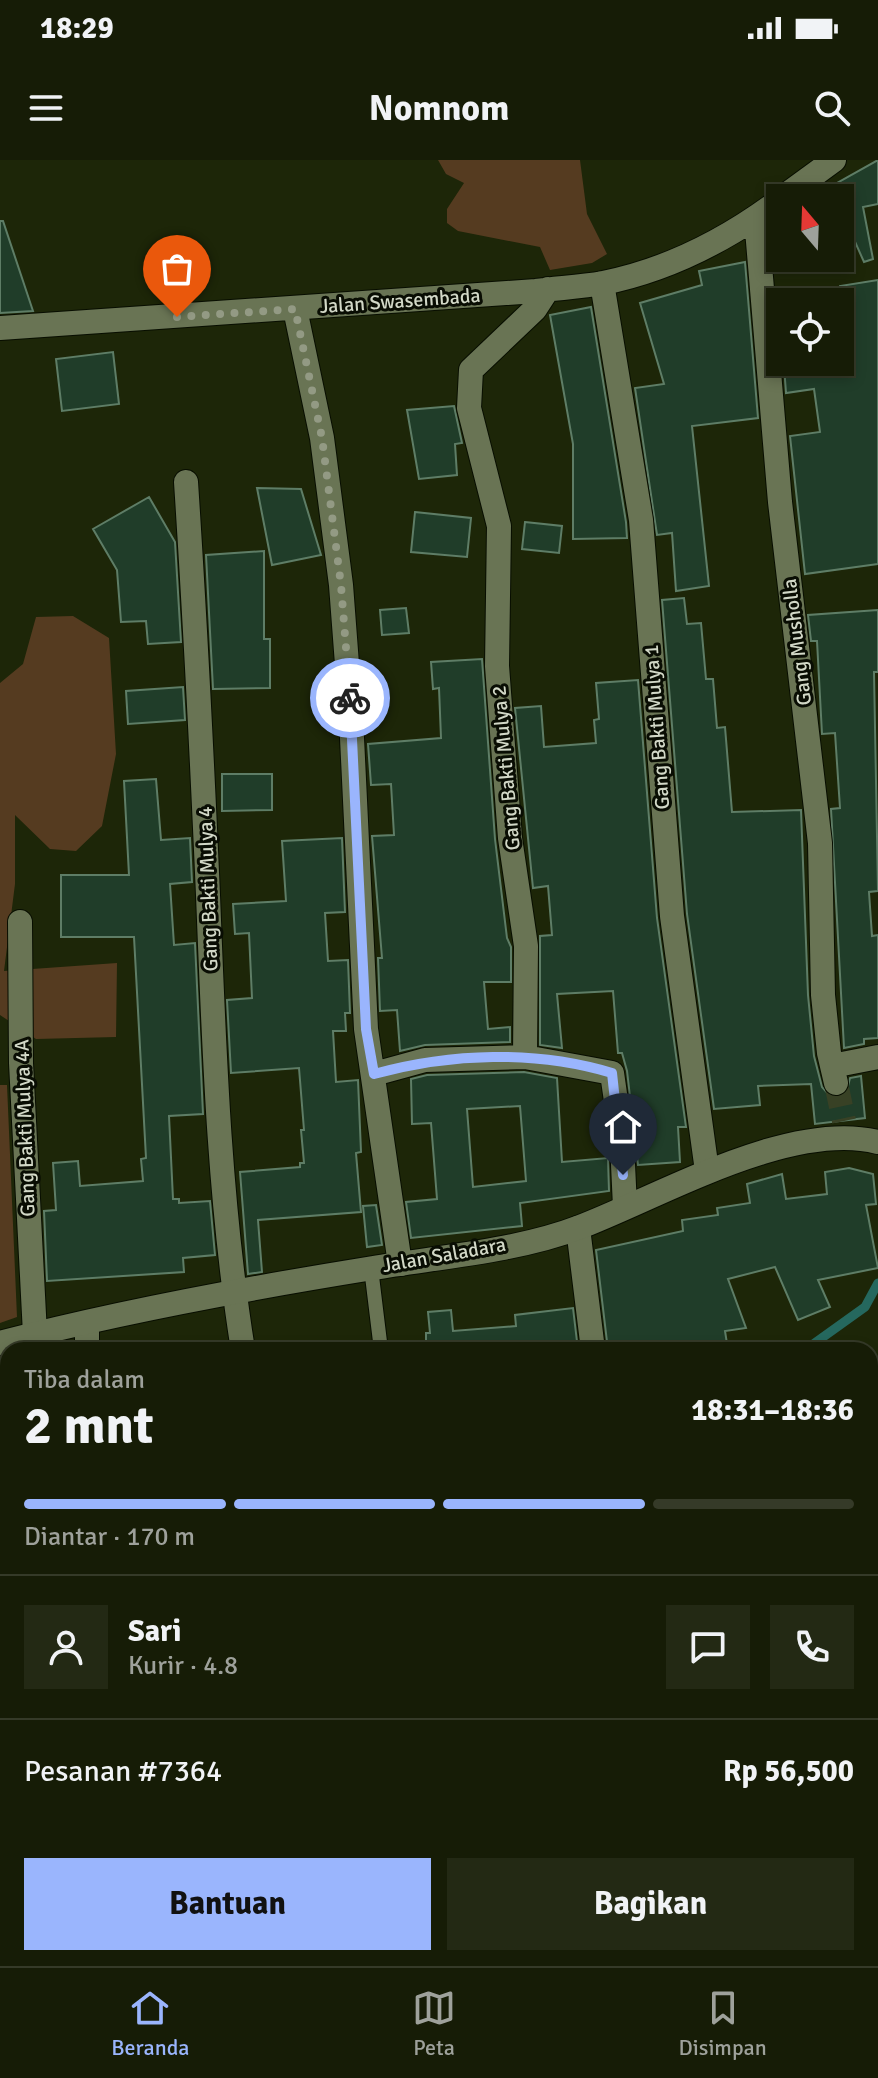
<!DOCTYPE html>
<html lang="id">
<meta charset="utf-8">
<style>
:root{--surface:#161c06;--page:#232914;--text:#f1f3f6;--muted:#9ea19b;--line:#353a28;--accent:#9ab5fd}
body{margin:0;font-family:Signika,sans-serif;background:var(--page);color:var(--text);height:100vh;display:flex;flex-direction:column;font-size:30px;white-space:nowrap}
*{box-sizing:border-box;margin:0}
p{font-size:26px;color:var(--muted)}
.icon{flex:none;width:44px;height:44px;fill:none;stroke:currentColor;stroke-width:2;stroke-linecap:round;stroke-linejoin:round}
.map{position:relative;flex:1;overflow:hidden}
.panel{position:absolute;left:0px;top:1182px;width:878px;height:624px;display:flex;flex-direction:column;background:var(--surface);border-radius:24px 24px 0 0;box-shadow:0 4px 12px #0003,0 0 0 2px var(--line)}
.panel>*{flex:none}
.needle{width:52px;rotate:341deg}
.buttons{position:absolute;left:766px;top:24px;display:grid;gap:16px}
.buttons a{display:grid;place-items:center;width:88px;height:88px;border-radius:0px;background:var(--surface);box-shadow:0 4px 12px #0003,0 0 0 2px var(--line);font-size:40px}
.pin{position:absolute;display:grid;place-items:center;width:68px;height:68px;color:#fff;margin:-82px -34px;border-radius:50% 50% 50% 0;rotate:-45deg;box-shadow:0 0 8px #0007}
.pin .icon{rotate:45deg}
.courier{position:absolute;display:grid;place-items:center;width:80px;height:80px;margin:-40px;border:6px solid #9ab5fd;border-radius:50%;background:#fff;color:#222;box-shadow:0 2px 10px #0007}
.summary em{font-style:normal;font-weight:800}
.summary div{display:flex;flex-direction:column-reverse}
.summary{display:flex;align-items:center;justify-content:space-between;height:136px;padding:0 24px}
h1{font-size:52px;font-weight:800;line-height:60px}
.bar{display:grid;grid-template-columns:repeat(4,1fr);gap:12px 8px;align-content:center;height:96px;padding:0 24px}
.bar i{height:10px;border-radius:6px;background:var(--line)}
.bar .current{background:var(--accent)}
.bar p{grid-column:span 4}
.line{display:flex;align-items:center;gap:20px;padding:0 24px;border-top:2px solid var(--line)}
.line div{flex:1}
.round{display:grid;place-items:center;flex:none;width:84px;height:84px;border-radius:0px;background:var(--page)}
.primary-button{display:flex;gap:16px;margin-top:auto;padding:16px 24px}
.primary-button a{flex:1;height:92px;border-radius:0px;background:var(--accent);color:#111;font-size:32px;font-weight:800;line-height:92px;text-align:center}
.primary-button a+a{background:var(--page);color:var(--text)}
.status{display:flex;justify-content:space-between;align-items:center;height:56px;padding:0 40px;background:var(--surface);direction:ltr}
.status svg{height:22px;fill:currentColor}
header{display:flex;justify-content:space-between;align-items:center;height:104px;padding:0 24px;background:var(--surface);font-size:36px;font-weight:800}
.tab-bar{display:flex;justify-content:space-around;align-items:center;height:112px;border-top:2px solid var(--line);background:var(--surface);font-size:22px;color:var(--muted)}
.tab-bar a{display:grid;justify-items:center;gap:4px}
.tab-bar .current{color:var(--accent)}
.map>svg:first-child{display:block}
</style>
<div class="status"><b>18:29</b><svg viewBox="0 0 49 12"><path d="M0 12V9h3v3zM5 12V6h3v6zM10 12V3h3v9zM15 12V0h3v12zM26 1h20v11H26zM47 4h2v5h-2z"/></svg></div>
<header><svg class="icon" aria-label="menu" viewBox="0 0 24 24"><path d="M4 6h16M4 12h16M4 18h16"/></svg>Nomnom<svg class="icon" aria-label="search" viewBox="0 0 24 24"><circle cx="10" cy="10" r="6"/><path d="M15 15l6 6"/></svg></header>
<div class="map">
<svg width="878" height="1806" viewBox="0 0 878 1806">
<rect width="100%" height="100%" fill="#1d2608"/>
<path fill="#553b20" d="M 438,0 L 580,0 L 587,54 L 607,94 L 592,103 L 550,110 L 540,87 L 458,71 L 447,63 L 447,49 L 464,23 L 446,14 Z
M 73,456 L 109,478 L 116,594 L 102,666 L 76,691 L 50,689 L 15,655 L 15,724 L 4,811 L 117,803 L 116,877 L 36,879 L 0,855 L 0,523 L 23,504 L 36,457 Z
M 0,925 L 7,925 L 17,1157 L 0,1163 Z
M 878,1233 L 878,1633 L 870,1630 L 870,1236 Z
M 0,1680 L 8,1681 L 8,1798 L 59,1798 L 62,1806 L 0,1806 Z
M 80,1798 L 293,1798 L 289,1806 L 83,1806 Z
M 457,1798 L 637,1798 L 634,1806 L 582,1806 L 521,1799 L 519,1806 L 455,1806 Z"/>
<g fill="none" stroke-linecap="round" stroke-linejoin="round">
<path stroke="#25685e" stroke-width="9" d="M 805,1190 L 865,1147 L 878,1123"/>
</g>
<path fill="#203d29" stroke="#5e7d66" stroke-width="2" fill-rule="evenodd" d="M 878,0 L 878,44 L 863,47 L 873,99 L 864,102 L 840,48 L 840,38 L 835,38 L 830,27 Z
M 0,61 L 3,61 L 33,151 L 0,153 Z
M 745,102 L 758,258 L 692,266 L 709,426 L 676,431 L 672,373 L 657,375 L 635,228 L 664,224 L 640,143 L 702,125 L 699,111 Z
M 878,120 L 878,404 L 805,414 L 790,276 L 820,272 L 814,229 L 786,233 L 784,206 L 846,202 L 840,164 L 840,126 Z
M 591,147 L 626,362 L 627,378 L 573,379 L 573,284 L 550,155 Z
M 113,192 L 119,244 L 62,251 L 56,199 Z
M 454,246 L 462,283 L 455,284 L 457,315 L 419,319 L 407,250 Z
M 257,328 L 301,329 L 321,395 L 272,405 Z
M 149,337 L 175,382 L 181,482 L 148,484 L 146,461 L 121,462 L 117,410 L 93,369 Z
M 415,352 L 471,358 L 467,397 L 411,392 Z
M 525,362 L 562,366 L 559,393 L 522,389 Z
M 264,391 L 264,479 L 270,479 L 270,528 L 213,529 L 206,395 Z
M 684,438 L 687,464 L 701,463 L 706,519 L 713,519 L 717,568 L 725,567 L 732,652 L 801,650 L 808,835 L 814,896 L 822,927 L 831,937 L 846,934 L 850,918 L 861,916 L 865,958 L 815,964 L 811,924 L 758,926 L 760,945 L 714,949 L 687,754 L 662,440 Z
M 406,448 L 409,473 L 382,475 L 380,450 Z
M 878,450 L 878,512 L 874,512 L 878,731 L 869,732 L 872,776 L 878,775 L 878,878 L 864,879 L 864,884 L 844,888 L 831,649 L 840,648 L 835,573 L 822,574 L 817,481 L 811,481 L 808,455 Z
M 482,499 L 495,679 L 507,778 L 511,787 L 511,822 L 484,822 L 488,869 L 510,867 L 510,882 L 425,885 L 400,891 L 397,850 L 380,851 L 378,798 L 382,798 L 372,676 L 394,675 L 391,624 L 371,625 L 368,584 L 441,578 L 439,528 L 433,529 L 431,502 Z
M 638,520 L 657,758 L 686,967 L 678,967 L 680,1002 L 638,1005 L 627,911 L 622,893 L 618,893 L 613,831 L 557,834 L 562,888 L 540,885 L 540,776 L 552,775 L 548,726 L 533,728 L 515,548 L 541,546 L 544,587 L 596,583 L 594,560 L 599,559 L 596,523 Z
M 183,527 L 185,560 L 128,564 L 126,531 Z
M 222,614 L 272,614 L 272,650 L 222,651 Z
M 156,619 L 161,680 L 190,678 L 192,722 L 170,724 L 174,785 L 195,783 L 203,954 L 169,956 L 173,1039 L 179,1039 L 179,1043 L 210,1041 L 215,1095 L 183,1098 L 184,1112 L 47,1121 L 44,1051 L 56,1050 L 53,1003 L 78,1001 L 80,1026 L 143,1021 L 141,999 L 146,998 L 134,777 L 61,777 L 61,715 L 129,715 L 124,621 Z
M 342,678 L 345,752 L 325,753 L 328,801 L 348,800 L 350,853 L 345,853 L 346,871 L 333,871 L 336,922 L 358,920 L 361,992 L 356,993 L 361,1052 L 258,1060 L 262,1112 L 248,1114 L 240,1012 L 300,1007 L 300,1003 L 304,1003 L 301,970 L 304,970 L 299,908 L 231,913 L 227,840 L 252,838 L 249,773 L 235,774 L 233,744 L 286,741 L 282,681 Z
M 524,912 L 557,918 L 562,1002 L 608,998 L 609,1031 L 520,1043 L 522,1066 L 411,1078 L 406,1042 L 437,1039 L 431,963 L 412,964 L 411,919 L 427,915 ZM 520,946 L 526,1021 L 473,1027 L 467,949 Z
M 849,1008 L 873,1014 L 876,1044 L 866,1045 L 878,1108 L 818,1120 L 830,1147 L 798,1160 L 775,1107 L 728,1119 L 746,1168 L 725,1171 L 728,1190 L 608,1190 L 596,1090 L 683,1071 L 682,1060 L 718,1055 L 717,1048 L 750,1043 L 747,1024 L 782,1014 L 786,1039 L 827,1034 L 825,1012 Z
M 376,1045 L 382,1085 L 367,1087 L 363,1046 Z
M 573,1148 L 578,1190 L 426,1190 L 426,1173 L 430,1173 L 428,1152 L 451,1150 L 453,1171 L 516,1166 L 515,1155 Z"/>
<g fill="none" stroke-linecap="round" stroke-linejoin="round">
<path stroke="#384125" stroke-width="24" stroke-dasharray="24 12" stroke-linecap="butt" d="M 836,923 L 844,961"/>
<defs>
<path id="lane" d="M 371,1108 L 381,1190
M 0,1675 L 8,1676
M 0,1765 L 8,1762"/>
<path id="street" d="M 782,38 L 834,0
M 756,58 L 780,342 L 820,683 L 823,835 L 829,893 L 836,923
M 602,123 L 641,360 L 672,756 L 707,1011
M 548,129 L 535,149 L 471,210 L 469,248 L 499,366 L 497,506 L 510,678 L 526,786 L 525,897 L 612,913 L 622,983 L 625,1047
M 295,149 L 322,278 L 341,425 L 351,557 L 366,869 L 400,1104
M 0,168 L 536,131 C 558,128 581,127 603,123 C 668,110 728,79 780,40
M 186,322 C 195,460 202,597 208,735 C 214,887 219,1040 243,1190
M 20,762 L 21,903 L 35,1174
M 832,906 L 878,897
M 374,914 L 425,900 L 525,897
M 578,1068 L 593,1190
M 87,1163 L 87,1190
M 0,1314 L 8,1315
M 0,1445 L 8,1447
M 66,1798 L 70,1806
M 526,1806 L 526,1798"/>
<path id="secondary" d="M 0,1183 C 122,1151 249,1128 373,1108 C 439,1097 518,1091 580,1067 C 661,1036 790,960 878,982"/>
</defs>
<use href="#lane" stroke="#080e00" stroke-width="16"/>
<use href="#street" stroke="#080e00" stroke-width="26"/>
<use href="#secondary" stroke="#080e00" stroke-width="26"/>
<use href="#lane" stroke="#697454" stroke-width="14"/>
<use href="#street" stroke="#697454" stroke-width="24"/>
<use href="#secondary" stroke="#697454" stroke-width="24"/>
</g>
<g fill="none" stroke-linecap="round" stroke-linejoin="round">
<path stroke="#939a84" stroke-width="8" stroke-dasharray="0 14.4" d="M 177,157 L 295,149 L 322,278 L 341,425 L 350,538"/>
<path stroke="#9ab5fd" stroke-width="10" d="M 350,538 L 366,869 L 374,914 C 451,893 535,890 612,913 L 623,1015"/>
</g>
<g text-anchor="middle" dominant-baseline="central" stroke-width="6" stroke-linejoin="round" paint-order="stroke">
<g font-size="20" fill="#d2d8c7" stroke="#090d03">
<text transform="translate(400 141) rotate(-4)">Jalan Swasembada</text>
<text transform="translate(797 482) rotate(-97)">Gang Musholla</text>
<text transform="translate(657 567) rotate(-94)">Gang Bakti Mulya 1</text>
<text transform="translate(506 608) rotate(-95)">Gang Bakti Mulya 2</text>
<text transform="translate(208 729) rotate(-92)">Gang Bakti Mulya 4</text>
<text transform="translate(25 968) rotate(-92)">Gang Bakti Mulya 4A</text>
<text transform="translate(444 1095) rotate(-10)">Jalan Saladara</text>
</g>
</g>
</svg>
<div class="buttons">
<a><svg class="needle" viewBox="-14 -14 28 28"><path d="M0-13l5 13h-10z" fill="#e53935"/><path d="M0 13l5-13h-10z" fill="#9ea19b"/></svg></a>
<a><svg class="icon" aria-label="locate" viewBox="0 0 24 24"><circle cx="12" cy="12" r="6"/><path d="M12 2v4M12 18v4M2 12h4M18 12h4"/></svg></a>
</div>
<div class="pin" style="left:177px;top:157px;background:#ea580c"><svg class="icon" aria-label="bag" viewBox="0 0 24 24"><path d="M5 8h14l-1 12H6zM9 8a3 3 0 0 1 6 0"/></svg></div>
<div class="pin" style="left:623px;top:1015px;background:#1f2937"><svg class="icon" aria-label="home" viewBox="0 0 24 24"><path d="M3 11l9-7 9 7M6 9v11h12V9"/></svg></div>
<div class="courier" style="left:350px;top:538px"><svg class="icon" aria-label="bike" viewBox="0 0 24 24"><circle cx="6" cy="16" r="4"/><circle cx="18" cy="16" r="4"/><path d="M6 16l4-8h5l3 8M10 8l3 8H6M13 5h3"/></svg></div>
<section class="panel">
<div class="summary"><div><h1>2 mnt</h1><p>Tiba dalam</p></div><em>18:31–18:36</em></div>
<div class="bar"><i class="current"></i><i class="current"></i><i class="current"></i><i></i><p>Diantar · 170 m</p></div>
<div class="line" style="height:144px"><a class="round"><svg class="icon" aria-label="person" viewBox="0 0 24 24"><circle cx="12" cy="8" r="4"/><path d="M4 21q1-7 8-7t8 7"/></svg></a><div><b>Sari</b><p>Kurir · 4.8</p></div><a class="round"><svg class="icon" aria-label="chat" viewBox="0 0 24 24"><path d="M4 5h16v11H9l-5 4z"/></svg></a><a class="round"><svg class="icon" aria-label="phone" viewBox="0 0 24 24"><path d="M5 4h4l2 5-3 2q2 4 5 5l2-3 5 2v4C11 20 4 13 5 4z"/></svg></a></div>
<div class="line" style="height:104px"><div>Pesanan #7364</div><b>Rp 56,500</b></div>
<div class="primary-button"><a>Bantuan</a><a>Bagikan</a></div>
</section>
</div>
<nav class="tab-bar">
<a class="current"><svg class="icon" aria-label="home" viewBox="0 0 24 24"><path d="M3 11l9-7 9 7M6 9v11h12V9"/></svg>Beranda</a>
<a><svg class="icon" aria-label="map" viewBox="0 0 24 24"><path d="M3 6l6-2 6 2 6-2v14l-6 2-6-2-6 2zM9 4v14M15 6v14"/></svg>Peta</a>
<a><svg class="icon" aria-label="saved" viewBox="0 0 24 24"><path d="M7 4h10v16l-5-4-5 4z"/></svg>Disimpan</a>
</nav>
